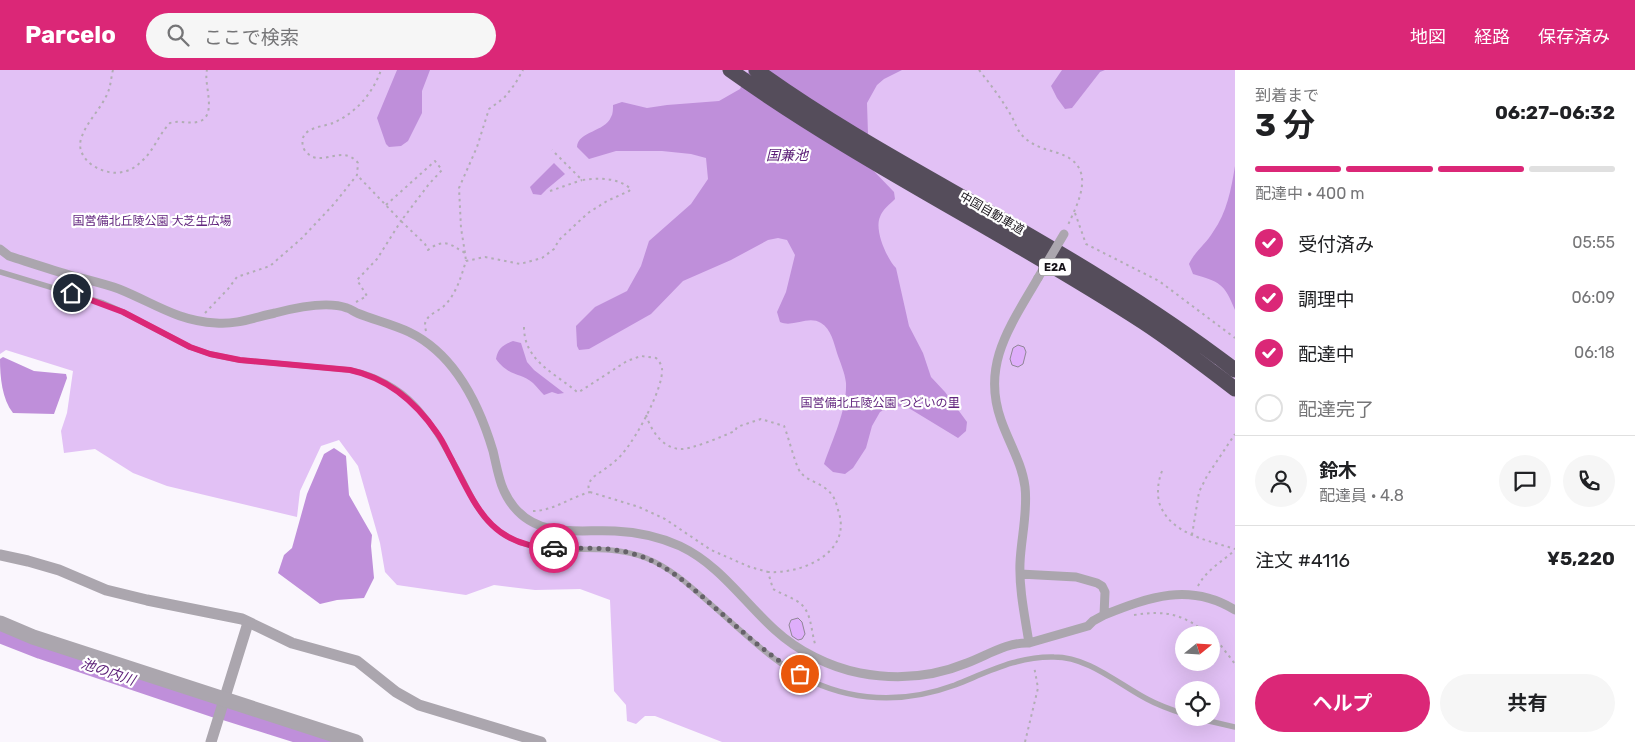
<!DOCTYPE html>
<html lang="ja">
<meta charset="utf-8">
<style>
:root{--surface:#fff;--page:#f6f6f6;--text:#202124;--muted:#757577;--line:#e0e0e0;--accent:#db2777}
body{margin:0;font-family:Rubik,"Noto Sans JP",sans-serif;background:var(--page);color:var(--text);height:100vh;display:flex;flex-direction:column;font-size:19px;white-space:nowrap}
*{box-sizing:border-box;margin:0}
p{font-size:16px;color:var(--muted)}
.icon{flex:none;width:28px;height:28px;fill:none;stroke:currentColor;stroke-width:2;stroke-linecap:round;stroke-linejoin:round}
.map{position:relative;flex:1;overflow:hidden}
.sheet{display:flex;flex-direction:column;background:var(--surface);width:400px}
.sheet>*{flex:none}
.needle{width:32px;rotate:72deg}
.tools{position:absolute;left:1175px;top:556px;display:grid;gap:10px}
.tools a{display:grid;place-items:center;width:45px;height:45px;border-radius:50%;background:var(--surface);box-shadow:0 5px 20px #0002;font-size:25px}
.pin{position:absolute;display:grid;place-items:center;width:42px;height:42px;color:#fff;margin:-21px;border:2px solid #fff;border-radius:50%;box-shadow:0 1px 5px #0007}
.courier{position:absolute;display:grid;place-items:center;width:50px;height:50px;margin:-25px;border:4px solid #db2777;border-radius:50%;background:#fff;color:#222;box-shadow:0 1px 6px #0007}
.headline em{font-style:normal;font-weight:700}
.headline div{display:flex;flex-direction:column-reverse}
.headline{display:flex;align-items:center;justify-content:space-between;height:85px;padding:0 20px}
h1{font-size:32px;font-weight:700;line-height:38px}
.bar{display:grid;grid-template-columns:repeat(4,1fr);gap:8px 5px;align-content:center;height:60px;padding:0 20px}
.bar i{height:6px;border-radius:4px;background:var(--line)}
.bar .active{background:var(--accent)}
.bar p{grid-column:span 4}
.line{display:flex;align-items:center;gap:12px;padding:0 20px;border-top:1px solid var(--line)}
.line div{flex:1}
.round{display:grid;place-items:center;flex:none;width:52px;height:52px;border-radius:26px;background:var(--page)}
ol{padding:0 20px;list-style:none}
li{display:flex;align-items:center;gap:15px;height:55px}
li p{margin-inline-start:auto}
li .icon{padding:5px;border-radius:50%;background:var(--accent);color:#fff;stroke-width:4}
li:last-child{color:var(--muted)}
li i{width:28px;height:28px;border:2px solid var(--line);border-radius:50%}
.primary-button{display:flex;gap:10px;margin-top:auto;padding:10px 20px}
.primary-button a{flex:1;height:58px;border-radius:30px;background:var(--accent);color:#fff;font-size:20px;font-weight:700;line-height:58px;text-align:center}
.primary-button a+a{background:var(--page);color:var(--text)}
header{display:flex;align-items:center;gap:30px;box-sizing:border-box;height:70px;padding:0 25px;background:var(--accent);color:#fff}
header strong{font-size:24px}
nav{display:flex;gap:28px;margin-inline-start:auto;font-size:18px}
.search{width:350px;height:45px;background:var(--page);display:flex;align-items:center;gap:12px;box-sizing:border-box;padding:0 18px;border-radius:28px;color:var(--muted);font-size:19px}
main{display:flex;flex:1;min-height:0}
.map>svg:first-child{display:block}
</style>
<header>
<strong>Parcelo</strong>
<div class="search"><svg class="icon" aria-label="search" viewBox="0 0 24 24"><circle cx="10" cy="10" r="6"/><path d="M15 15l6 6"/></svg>ここで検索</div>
<nav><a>地図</a><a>経路</a><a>保存済み</a></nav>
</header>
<main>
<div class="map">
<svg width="1235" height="672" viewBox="0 0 1235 672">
<rect width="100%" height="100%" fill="#faf6fd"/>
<path fill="#e2c1f5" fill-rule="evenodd" d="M 0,0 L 1235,0 L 1235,672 L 722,672 L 655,646 L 645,646 L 636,654 L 627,651 L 626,635 L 614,621 L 610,530 L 580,519 L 535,520 L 494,515 L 466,525 L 397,515 L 385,502 L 380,473 L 358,396 L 339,370 L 321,376 L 300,421 L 297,447 L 167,416 L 133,403 L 95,379 L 64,383 L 61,361 L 67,343 L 73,301 L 6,280 L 0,284 ZM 1184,565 L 1211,565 L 1211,592 L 1184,592 ZM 1184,620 L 1211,620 L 1211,648 L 1184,648 Z"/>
<path fill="#bf8fda" d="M 397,0 L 430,0 L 422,21 L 422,43 L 408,71 L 401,76 L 389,77 L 386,74 L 377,48 Z
M 749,0 L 902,0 L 884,9 L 877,15 L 867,33 L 869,96 L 894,122 L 895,129 C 890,134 882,140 880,147 C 874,160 887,189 896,198 L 909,256 L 923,283 L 931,307 L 945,322 L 967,352 L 966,361 L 958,368 L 907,337 L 891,336 L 880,342 L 872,356 L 866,378 L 853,398 L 845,404 L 833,402 L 824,394 C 833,368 847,340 846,313 C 845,303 840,292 837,283 C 834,273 831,259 821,253 C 808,245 793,258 780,252 L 777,242 L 786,222 L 795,185 L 787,170 L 778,168 L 768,170 L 731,190 L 683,211 L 651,244 L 589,279 L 579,280 L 577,276 L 576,256 L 595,237 L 627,221 L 641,196 L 649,171 L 691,134 L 708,109 L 706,88 L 691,84 L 662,81 L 616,81 L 589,89 L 577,77 C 578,61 605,62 611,47 C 613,44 613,39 613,35 L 622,32 L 647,38 L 667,35 L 719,31 L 740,19 Z
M 1062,0 L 1105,0 L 1100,2 L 1072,38 L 1065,39 L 1057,28 L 1051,16 Z
M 554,93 L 565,104 L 547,119 L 541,125 L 533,124 L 530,117 Z
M 1235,96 L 1235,240 C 1224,213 1220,212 1193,204 L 1189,194 C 1195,181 1206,174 1213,162 C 1227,142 1231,120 1235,96 Z
M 513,271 L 521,273 L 527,292 L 534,300 L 564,323 L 558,324 L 552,322 L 544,325 C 540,321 537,317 533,313 C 520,302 509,307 496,289 C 498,278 503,275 513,271 Z
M 3,287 L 34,301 L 66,304 L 67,308 L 54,344 L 13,343 C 2,329 0,307 0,289 Z
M 334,378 L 346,386 L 349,425 L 372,465 L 371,476 L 374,508 L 364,528 L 337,530 L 320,534 L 278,503 L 284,485 L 292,478 L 307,424 L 324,384 Z"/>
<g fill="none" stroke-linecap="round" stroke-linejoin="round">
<path stroke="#bf8fda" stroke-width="18" d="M 0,564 L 41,580 L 216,639
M 227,642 L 323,672"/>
</g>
<path fill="#dfaefb" stroke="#908696" d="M 1018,275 L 1024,277 L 1026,282 L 1023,294 L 1018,297 L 1012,295 L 1010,289 L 1013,278 Z
M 798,548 L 802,552 L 805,564 L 802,569 L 798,570 L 792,566 L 789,555 L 791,550 Z"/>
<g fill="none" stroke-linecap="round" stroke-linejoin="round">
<path stroke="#b1adb4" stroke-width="2" stroke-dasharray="2.5 4" stroke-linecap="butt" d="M 113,0 C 111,7 111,15 108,22 C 102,38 86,52 81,69 C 78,79 83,88 92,95 C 109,106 128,106 143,90 C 154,80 159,64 170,53 C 180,50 188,54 197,52 C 219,48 203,14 207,0
M 979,0 C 991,15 1003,31 1012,47 C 1015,53 1017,59 1021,64 C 1031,76 1045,79 1058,83 C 1098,96 1079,131 1067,157
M 550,121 L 582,110
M 386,135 L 435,91 L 442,100 L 429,114 L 401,151 L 425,174 L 428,180 C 444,168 450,174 465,183 L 466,191
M 1075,143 L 1086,174 L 1159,211 L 1235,268
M 465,183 L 461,158 L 459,118 L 477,77 L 489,39 L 504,28 L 515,14 L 523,0
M 356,232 L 367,226 L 357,210 L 377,189 L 401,151 L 357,105
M 205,243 L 228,219 L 237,207 L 270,196 L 302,168 L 334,134 L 357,105 L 358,93 C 342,73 322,99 306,82 C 302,78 301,69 305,64 C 311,57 325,56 333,53 C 356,43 373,23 381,0
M 524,257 C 524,291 555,303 577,322 L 579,322 L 627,291 L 641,286 L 656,288 C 659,291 661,294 662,298 C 664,318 636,368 623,383 C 615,393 603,400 592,408 C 589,413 587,416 590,422 L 639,437 L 665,449 L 711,480 L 750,497 L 768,502 L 773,519 C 780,523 788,526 795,530 C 813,539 810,560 816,577
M 426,261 C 425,257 424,253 427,249 C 430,244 438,241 443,237 C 456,225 461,207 466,191 L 485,187 L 520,194 L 542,188 L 554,179 L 559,170 L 588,143 L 607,131 L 629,121 L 631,119 C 617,107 598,108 582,110 L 552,80
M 646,345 C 651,360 662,378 680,379 C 691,380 723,366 735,361 L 737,357 L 761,349 L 784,356 C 788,365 796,398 801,403 C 809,412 825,414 832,425 C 836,430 837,437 839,443 C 851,484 801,504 768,502
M 1162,401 C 1158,411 1157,422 1159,432 C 1169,464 1207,470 1235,479
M 533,441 C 553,441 571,427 590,422
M 1192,465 L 1199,422 L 1207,406 L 1235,364
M 1198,516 C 1206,500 1222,492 1235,480
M 1134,545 C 1167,540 1183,544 1209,565
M 1211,567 L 1219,573 L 1235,594
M 1025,672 L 1038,618 L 1034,596"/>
<path stroke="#aba6ae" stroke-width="5.5" d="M 0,202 L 103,233 L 123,242 L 190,277 L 210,284 L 239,290 L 350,300 C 414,313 433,356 462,408 C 469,422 476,438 487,450 C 533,499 590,466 646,488 C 669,497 688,514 706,530 C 738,557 773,594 811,611 C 859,633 906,633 955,615 C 988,602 1018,586 1054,587 C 1089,587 1118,614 1147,629 C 1158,635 1172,640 1184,644
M 1196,648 L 1235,657"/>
<path stroke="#aba6ae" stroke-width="9" d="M 0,179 L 9,186 C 31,193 52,200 73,206 C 88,210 105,214 119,219 C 154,233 177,251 216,253 C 236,255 256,247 275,243 C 294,238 328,231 347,238 C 351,239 354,242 357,243 C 374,250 392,254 409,262 C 455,284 479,334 493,381 C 498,402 500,420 514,437 C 540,469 580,459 615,461 C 637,462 660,467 680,476 C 720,495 743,531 775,560 C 798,581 829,597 860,603 C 896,610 933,607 967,593 C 988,585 1007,572 1029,573 L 1088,556 L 1093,551 L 1104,545
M 1020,504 L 1076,507 L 1097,513 L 1102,516 L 1105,522 L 1104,545 C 1149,527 1190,512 1235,540
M 1029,573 C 1025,547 1019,520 1020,493 C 1021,468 1028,442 1025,417 C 1022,393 1009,373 1001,350 C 981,294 1011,255 1038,208"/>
<path stroke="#aba6ae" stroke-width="11" d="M 0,485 L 28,491 L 59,500 L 106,520 L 147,530 L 242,549 L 292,573 L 357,591 L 396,622 L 419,635 L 541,672
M 211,672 L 248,553"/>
<path stroke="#aba6ae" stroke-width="15" d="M 0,553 L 33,567 L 356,672"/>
<path stroke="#554d5b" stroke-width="15" d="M 730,0 C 862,94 1008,164 1143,252 C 1175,273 1205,296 1235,319
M 756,0 C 825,50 899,91 973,133 C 1063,184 1153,237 1235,300"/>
<path stroke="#aba6ae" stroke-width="9" d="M 1038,208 L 1064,164"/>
</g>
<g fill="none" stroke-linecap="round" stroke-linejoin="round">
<path stroke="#666269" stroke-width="5" stroke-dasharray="0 9" d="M 554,478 C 579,479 606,476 630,483 C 663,491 688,514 713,536 C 741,560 768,586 800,604"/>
<path stroke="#db2777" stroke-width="6" d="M 72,223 L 123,242 L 190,277 L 210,284 L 240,290 L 350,300 C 388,308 415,331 437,363 C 443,371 447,381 452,390 C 477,439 492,477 554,478"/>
</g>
<g text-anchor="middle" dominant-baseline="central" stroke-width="4.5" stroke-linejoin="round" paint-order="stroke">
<rect fill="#fff" stroke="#5d5a5e" stroke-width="1" x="1039" y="188.5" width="32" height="17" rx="4"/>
<g font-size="11" font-weight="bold" fill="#171319">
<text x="1055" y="197">E2A</text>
</g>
<g font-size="12" fill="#171319" stroke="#fff">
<text transform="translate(992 143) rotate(30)">中国自動車道</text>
</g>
<g font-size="12" fill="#62257e" stroke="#fff">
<text x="152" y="151">国営備北丘陵公園 大芝生広場</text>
<text x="880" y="333">国営備北丘陵公園 つどいの里</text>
</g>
<g font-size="14" font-style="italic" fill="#5a1d76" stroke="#fff">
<text x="787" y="85">国兼池</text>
<text transform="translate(108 602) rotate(19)">池の内川</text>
</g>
</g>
</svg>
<div class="tools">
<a><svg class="needle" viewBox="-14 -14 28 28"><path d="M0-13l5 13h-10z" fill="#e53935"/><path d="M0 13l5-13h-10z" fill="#757577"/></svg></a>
<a><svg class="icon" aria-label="locate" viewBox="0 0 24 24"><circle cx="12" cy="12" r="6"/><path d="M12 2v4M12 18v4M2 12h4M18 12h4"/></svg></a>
</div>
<div class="pin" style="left:800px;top:604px;background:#ea580c"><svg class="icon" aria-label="bag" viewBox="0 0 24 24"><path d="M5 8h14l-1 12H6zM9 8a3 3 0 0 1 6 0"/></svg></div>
<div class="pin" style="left:72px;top:223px;background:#1f2937"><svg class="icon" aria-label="home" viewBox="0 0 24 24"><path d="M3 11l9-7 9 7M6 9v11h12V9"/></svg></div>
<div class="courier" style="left:554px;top:478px"><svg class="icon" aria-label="car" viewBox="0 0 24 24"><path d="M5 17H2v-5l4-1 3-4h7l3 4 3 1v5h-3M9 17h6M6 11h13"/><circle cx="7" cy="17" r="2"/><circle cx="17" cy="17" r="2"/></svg></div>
</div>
<section class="sheet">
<div class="headline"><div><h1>3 分</h1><p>到着まで</p></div><em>06:27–06:32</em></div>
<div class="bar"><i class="active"></i><i class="active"></i><i class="active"></i><i></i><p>配達中 · 400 m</p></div>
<ol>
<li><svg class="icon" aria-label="check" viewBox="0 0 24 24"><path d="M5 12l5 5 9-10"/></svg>受付済み<p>05:55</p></li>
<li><svg class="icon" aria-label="check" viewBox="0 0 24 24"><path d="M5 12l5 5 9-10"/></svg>調理中<p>06:09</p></li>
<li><svg class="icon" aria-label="check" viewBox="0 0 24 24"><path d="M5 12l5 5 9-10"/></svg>配達中<p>06:18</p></li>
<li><i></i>配達完了</li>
</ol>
<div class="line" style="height:90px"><a class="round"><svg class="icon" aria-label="person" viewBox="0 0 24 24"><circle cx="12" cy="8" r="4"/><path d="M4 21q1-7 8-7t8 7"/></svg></a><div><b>鈴木</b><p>配達員 · 4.8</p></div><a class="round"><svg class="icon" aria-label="chat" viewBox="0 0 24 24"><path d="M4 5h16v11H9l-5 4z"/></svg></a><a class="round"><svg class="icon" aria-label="phone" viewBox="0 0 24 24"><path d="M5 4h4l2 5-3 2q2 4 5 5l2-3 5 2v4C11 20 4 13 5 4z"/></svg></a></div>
<div class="line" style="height:65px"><div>注文 #4116</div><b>¥5,220</b></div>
<div class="primary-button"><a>ヘルプ</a><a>共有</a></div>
</section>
</main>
